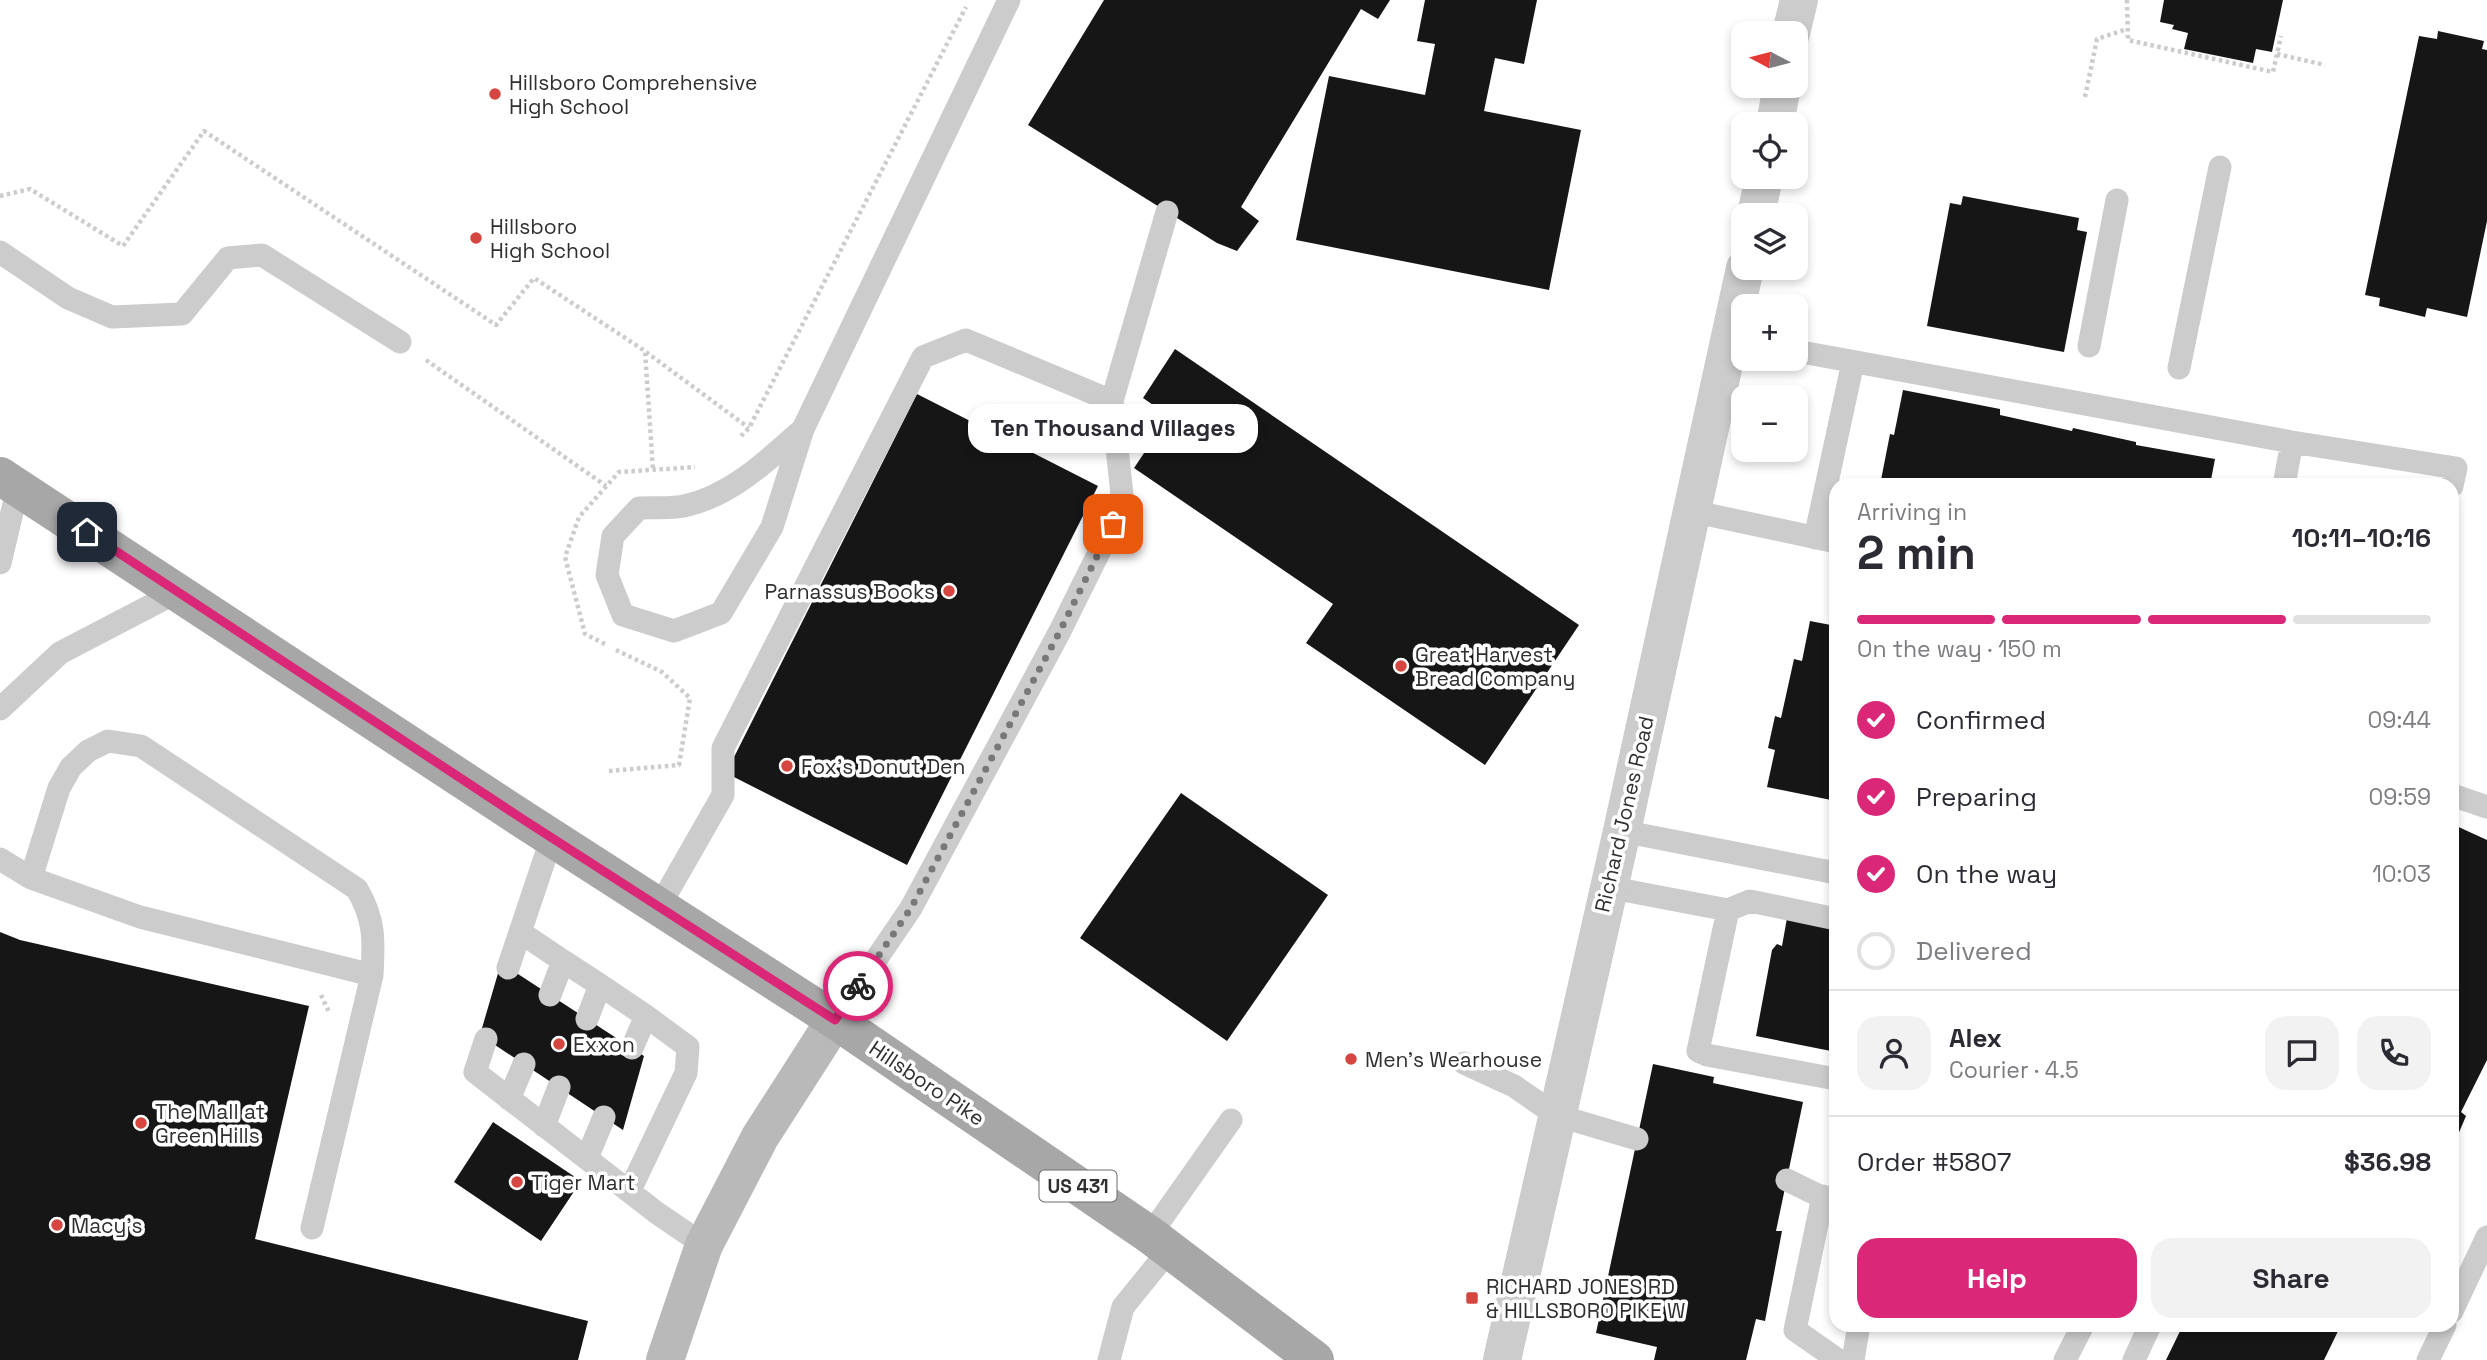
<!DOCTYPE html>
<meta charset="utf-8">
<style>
:root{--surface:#fff;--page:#f2f2f3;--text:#2b2b33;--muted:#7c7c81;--line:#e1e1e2;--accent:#db2777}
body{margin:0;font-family:"Space Grotesk",sans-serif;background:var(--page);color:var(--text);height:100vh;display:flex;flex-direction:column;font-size:26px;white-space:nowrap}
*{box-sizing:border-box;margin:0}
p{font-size:23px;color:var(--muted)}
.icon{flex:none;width:38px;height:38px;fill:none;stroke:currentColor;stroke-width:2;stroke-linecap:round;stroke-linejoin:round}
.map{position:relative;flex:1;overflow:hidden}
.drawer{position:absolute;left:1829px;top:478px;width:630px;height:854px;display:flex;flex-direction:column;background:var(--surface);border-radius:21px;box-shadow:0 4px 10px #0003}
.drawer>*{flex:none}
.needle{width:46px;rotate:277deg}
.buttons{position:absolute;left:1731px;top:21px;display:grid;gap:14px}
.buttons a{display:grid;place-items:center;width:77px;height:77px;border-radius:14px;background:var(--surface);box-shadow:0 4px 10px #0003;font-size:35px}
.pin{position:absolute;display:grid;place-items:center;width:60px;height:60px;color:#fff;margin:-30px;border-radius:14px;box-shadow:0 4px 10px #0006}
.courier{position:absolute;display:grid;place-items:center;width:70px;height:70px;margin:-35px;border:5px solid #db2777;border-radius:50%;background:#fff;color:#222;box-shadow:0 2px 9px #0007}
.bubble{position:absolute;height:49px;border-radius:21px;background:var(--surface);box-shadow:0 4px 10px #0003;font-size:23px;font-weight:800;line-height:49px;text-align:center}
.summary em{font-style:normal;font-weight:800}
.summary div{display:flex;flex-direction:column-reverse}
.summary{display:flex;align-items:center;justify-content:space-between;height:119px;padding:0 28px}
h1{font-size:46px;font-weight:800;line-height:52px}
.bar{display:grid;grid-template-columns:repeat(4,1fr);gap:10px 7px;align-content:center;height:84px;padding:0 28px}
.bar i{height:9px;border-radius:5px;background:var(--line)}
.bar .selected{background:var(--accent)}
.bar p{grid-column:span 4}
.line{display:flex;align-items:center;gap:18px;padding:0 28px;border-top:2px solid var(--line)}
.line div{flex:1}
.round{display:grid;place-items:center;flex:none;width:74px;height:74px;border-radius:21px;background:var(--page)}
ol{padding:0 28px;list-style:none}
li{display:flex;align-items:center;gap:21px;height:77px}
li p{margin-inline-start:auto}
li .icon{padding:7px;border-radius:50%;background:var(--accent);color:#fff;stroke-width:4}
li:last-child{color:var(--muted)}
li i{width:38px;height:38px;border:4px solid var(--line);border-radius:50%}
.primary-button{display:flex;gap:14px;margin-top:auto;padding:14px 28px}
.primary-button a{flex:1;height:80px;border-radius:21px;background:var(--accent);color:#fff;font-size:28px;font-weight:800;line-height:80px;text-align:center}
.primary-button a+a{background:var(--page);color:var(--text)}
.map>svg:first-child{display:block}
</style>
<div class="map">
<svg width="2487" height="1360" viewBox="0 0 2487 1360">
<rect width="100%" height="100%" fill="#fff"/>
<path fill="#161616" d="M 1104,0 L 1390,0 L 1378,19 L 1361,9 L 1241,207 L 1259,221 L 1237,251 L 1217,243 L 1028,125 Z
M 1425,0 L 1537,0 L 1524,64 L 1495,58 L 1484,111 L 1581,130 L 1549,290 L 1296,240 L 1329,76 L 1425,95 L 1435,44 L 1417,41 Z
M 2164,0 L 2283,0 L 2272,52 L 2256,49 L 2253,63 L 2184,49 L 2188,33 L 2172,29 L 2174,25 L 2160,22 Z
M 2438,31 L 2484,41 L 2482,49 L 2487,50 L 2487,221 L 2467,317 L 2427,308 L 2425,317 L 2379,306 L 2380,298 L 2365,295 L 2419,36 L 2437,39 Z
M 1963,196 L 2079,218 L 2077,230 L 2087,232 L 2064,352 L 1927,326 L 1950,203 L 1961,205 Z
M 1175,349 L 1579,625 L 1485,765 L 1306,643 L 1333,604 L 1134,468 L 1169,416 L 1143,398 Z
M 1903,390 L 2000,409 L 2000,415 L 2072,431 L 2073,428 L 2136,442 L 2136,445 L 2215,459 L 2210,485 L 1880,485 L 1890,434 L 1894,435 Z
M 917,394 L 1098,486 L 907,865 L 726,773 Z
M 1810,621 L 1836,626 L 1836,801 L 1767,787 L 1775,750 L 1768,748 L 1775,716 L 1781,718 L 1794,659 L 1802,661 Z
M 1181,793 L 1328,895 L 1227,1041 L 1080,938 Z
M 2452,824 L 2487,840 L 2487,1060 L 2461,1112 L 2466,1116 L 2452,1149 Z
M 1787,918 L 1836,927 L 1836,1052 L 1756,1036 L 1772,950 L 1777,944 L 1782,946 Z
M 0,932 L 20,940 L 309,1006 L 255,1239 L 588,1321 L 578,1360 L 0,1360 Z
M 501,963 L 644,1056 L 623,1130 L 480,1035 Z
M 1653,1064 L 1714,1077 L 1713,1083 L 1803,1102 L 1776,1231 L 1782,1231 L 1765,1321 L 1756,1319 L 1746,1360 L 1654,1360 L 1657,1347 L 1596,1333 Z
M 493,1122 L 581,1181 L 541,1241 L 454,1182 Z
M 2183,1325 L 2341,1325 L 2324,1360 L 2166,1360 Z"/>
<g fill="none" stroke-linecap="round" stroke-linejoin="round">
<path stroke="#ccc" stroke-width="4.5" stroke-dasharray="3.5 3.5" stroke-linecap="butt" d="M 2127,0 L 2128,40 L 2273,72 L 2281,36
M 2277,54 L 2325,65
M 2085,97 L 2097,39 L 2127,29
M 0,196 L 30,189 L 123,246 L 204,131 L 496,325 L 534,278 L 645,351 L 653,470
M 646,352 L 749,428
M 426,360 L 606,486
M 741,436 L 749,428 L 966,7
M 605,644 L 585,634 L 565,557 L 579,517 L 619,472 L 695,467
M 609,771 L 679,765 L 690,698 L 662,672 L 616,650
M 321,995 L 329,1012"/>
<path stroke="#ccc" stroke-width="23" d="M 0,252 L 68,298 L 112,317 L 182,314 L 228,258 L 262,255 L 400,342
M 2089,346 L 2117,200
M 1796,351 L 2292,442 L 2456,468 L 2452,486
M 2179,368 L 2220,167
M 803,429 C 768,460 731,496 684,506 C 670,509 653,507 639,508 L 613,536 L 607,575 L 623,615 L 674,631 L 721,613 L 772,527 L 803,429 L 1009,0
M 2284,485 L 2292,442
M 1691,511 L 1836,542
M 1815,538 L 1853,362
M 0,563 L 18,487
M 0,709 L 60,653 L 177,592
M 2452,795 L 2487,807
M 1622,831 L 1836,873
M 0,859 L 31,878 L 140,917 L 372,975 L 312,1228
M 31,878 L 59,788 L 71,767 L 88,751 L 108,741 L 141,746 L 357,889 C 375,920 374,940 372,975
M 1607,887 L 1728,910 L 1698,1051 L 1707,1055 L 1836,1079
M 659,907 L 723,795 L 723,748 L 923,357 L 966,340 L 1112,401
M 1728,910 L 1750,901 L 1836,919
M 520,932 L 563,961 L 550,995
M 563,961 L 600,985 L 587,1019
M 508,968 L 552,837
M 600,985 L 646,1016 L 632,1048
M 835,1020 L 911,908 L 1059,633 L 1123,504 L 1112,401 L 1167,212
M 486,1039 L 475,1072 L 657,1213 L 704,1245
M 1464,1063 L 1514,1086 L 1556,1115 L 1637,1139
M 509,1099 L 524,1064
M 544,1126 L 559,1087
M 587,1158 L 604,1117
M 1787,1180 L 1834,1203
M 630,1190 L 686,1073 L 688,1047 L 646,1016
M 1823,1196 L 1795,1330 L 1838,1360
M 1150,1235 L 1231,1120
M 2452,1311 L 2487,1237
M 1109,1360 L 1123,1307 L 1170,1249
M 1853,1360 L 1859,1325
M 2065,1360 L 2083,1325
M 2134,1360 L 2150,1325
M 2428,1360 L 2445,1325"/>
<path stroke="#ccc" stroke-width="38" d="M 1791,33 L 1799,0
M 1775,124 L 1782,86
M 1756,215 L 1764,177
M 1502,1360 L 1622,831 L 1745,268"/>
<path stroke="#b9b9b9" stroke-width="38" d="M 665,1360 L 704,1245 L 760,1137 L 835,1020"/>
<path stroke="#a7a7a7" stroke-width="38" d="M 0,476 L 521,818 L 835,1020 L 1150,1235 L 1315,1360"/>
</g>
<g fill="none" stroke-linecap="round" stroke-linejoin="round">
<path stroke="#787878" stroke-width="7" stroke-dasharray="0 12.6" d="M 858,986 L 911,908 L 1059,633 L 1113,524"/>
<path stroke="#db2777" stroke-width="9" d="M 87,532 L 521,818 L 835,1020 L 858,986"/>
</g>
<g fill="#d64640" stroke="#fff" stroke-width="2.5">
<circle cx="495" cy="94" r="7"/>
<circle cx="476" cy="238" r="7"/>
<circle cx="949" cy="591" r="7"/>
<circle cx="1401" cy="666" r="7"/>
<circle cx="787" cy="766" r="7"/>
<circle cx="559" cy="1044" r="7"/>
<circle cx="1351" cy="1059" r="7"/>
<circle cx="141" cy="1123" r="7"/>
<circle cx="517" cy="1182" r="7"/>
<circle cx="57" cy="1225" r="7"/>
<rect x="1465" y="1291" width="14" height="14" rx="3.5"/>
</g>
<g text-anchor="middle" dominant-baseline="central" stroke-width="7" stroke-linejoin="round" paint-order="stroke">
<rect fill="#fff" stroke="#6d6d6d" stroke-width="2" x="1039.5" y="1170.5" width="77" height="31" rx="5"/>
<g font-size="19" font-weight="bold" fill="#2f2f2f">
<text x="1078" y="1186">US 431</text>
</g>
<g font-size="21" fill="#2f2f2f" stroke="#fff" text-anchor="start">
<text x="509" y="82">Hillsboro Comprehensive<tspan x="509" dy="24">High School</tspan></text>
<text x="490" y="226">Hillsboro<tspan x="490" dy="24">High School</tspan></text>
<text x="935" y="591" text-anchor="end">Parnassus Books</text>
<text x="1415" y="654">Great Harvest<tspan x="1415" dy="24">Bread Company</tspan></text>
<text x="801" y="766">Fox's Donut Den</text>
<text x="573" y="1044">Exxon</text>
<text x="1365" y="1059">Men's Wearhouse</text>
<text x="155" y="1111">The Mall at<tspan x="155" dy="24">Green Hills</tspan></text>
<text x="531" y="1182">Tiger Mart</text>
<text x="71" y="1225">Macy's</text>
<text x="1486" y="1286">RICHARD JONES RD<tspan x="1486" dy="24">&amp; HILLSBORO PIKE W</tspan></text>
</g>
<g font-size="21" fill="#2f2f2f" stroke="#fff">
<text transform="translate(1624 814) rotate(-77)">Richard Jones Road</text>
<text transform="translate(927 1083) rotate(34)">Hillsboro Pike</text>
</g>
</g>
</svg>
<div class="buttons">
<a><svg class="needle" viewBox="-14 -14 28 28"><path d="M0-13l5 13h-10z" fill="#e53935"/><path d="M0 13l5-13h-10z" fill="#7c7c81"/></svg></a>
<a><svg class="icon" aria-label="locate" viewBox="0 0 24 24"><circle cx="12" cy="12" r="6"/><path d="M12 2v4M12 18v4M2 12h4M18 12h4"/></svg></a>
<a><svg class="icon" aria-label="layers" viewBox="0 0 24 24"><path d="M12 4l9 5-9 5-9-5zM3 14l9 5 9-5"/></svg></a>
<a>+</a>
<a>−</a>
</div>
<div class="pin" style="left:1113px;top:524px;background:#ea580c"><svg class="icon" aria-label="bag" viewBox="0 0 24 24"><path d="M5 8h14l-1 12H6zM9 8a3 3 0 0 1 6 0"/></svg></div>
<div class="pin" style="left:87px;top:532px;background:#1f2937"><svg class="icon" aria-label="home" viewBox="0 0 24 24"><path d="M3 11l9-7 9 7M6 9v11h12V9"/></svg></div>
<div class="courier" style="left:858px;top:986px"><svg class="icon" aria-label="bike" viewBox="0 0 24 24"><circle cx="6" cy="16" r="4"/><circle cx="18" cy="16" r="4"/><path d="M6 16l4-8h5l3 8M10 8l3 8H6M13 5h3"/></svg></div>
<div class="bubble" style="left:968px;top:404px;width:290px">Ten Thousand Villages</div>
<section class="drawer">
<div class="summary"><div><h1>2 min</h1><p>Arriving in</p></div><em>10:11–10:16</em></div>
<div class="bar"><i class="selected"></i><i class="selected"></i><i class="selected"></i><i></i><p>On the way · 150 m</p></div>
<ol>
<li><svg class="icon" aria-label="check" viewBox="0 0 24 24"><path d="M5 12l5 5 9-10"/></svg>Confirmed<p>09:44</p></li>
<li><svg class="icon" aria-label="check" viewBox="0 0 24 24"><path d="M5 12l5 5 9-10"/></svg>Preparing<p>09:59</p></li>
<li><svg class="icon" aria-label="check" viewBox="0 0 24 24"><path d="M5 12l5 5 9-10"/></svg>On the way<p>10:03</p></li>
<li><i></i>Delivered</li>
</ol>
<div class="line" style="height:126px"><a class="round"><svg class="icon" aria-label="person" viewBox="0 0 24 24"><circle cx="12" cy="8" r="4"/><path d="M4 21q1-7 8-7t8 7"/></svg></a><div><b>Alex</b><p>Courier · 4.5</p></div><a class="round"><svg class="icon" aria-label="chat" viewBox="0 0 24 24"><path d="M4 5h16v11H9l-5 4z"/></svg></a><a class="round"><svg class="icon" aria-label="phone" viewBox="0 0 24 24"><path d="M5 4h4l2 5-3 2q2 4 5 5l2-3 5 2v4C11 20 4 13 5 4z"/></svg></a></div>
<div class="line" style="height:91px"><div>Order #5807</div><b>$36.98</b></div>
<div class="primary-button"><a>Help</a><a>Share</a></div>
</section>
</div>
